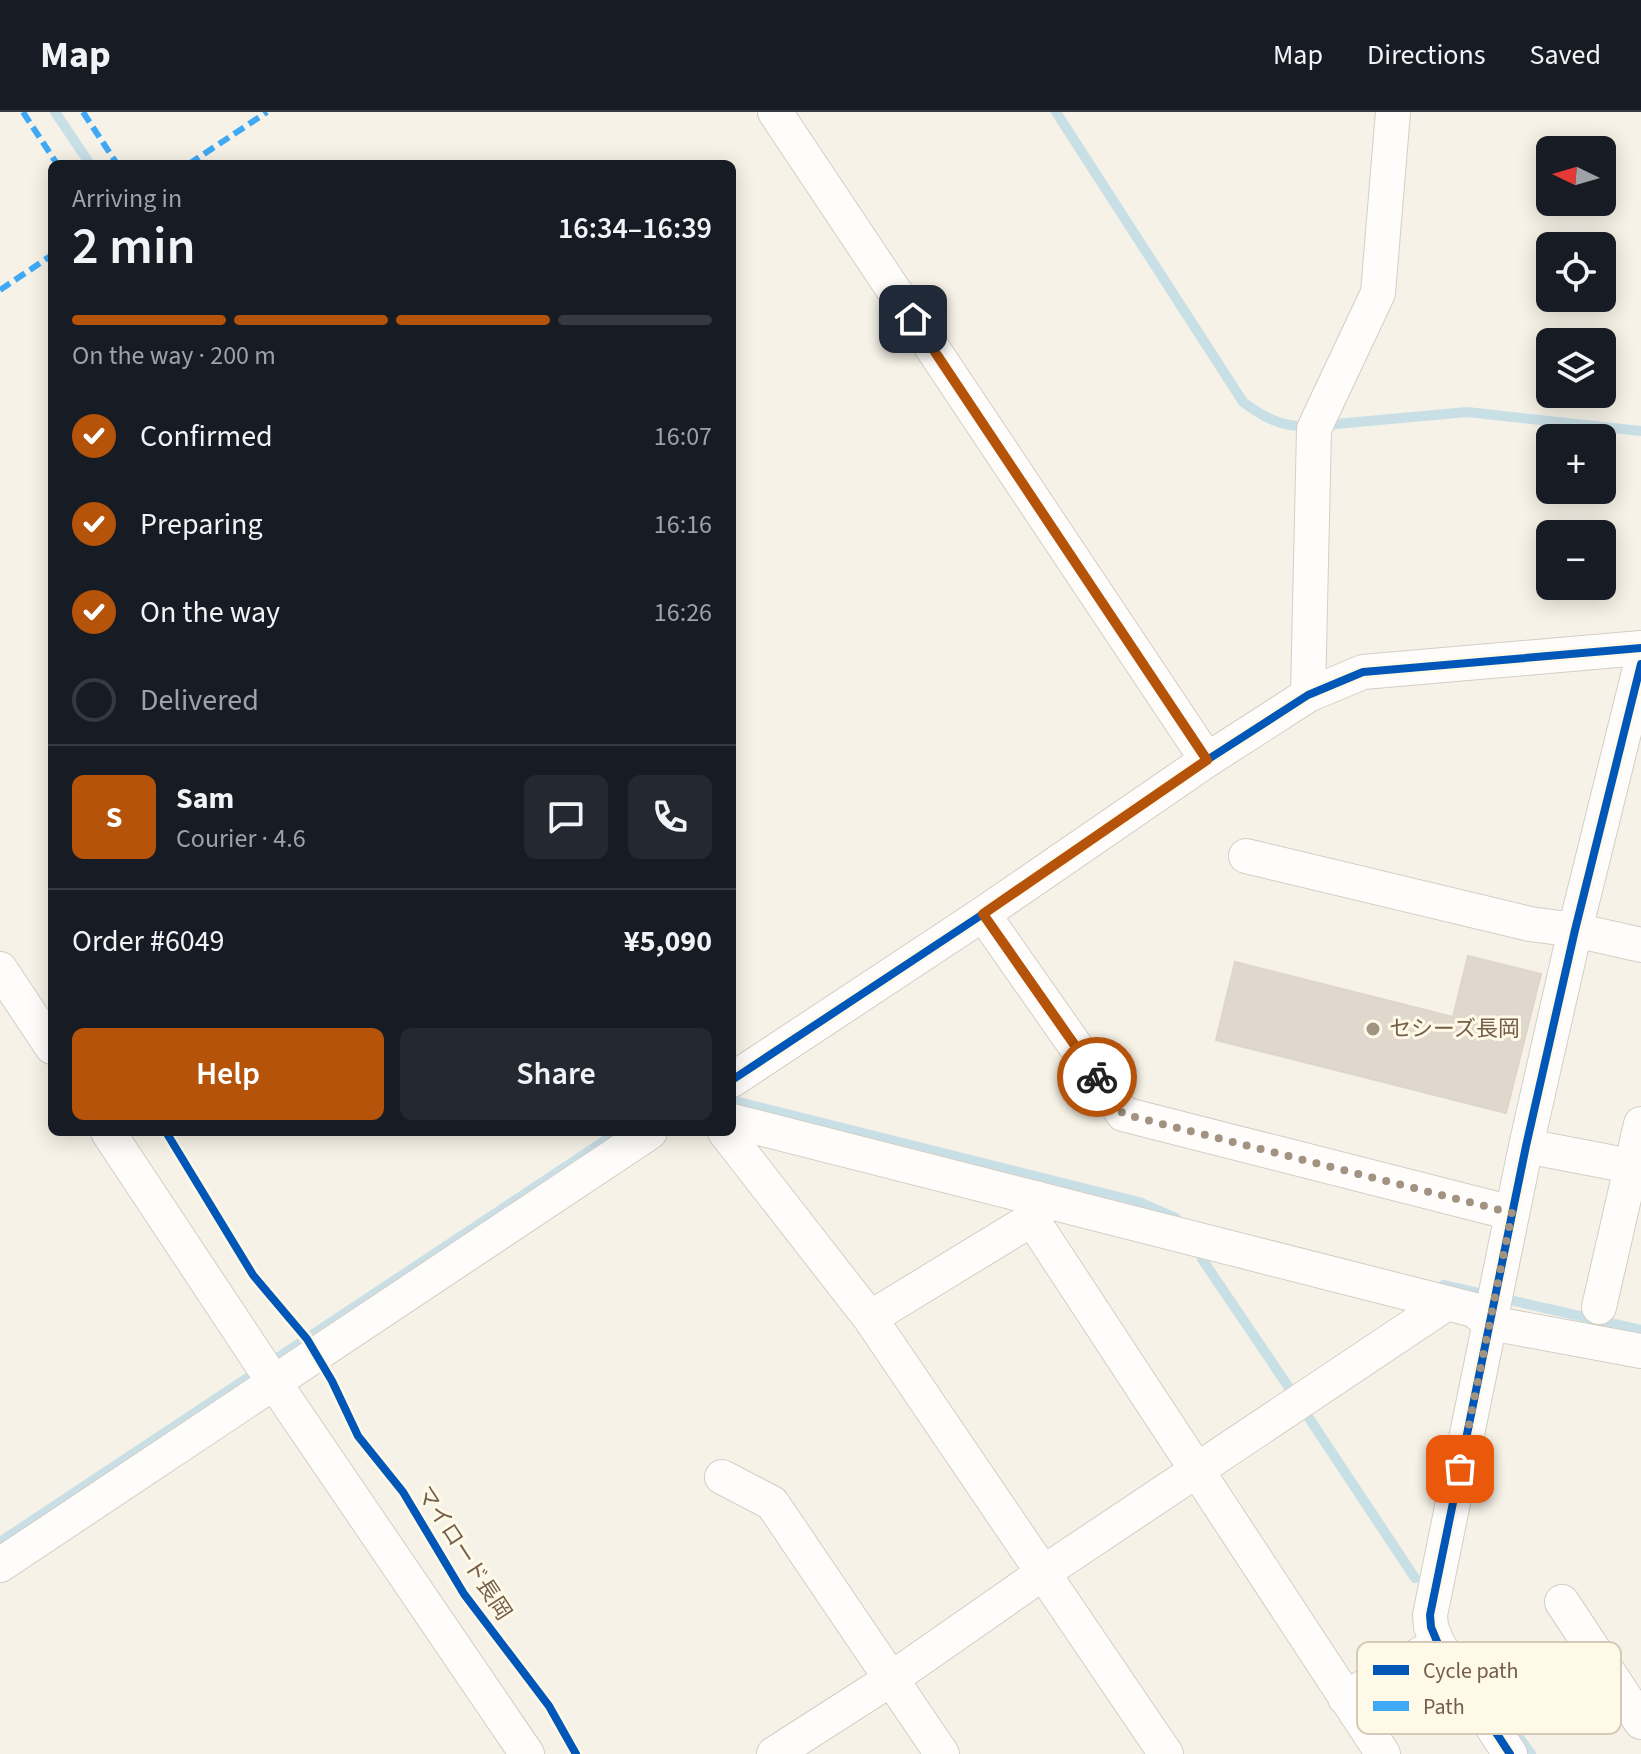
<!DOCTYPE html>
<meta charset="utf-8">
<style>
:root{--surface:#171b24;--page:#242831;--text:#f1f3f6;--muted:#9ea1a6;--line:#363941;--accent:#b45309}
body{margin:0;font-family:"Source Sans 3","Noto Sans JP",sans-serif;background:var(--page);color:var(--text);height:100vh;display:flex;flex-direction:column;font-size:30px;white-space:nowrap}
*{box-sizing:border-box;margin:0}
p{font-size:26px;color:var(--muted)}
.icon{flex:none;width:44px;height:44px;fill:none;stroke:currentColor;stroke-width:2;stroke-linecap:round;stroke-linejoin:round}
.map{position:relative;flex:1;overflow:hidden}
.details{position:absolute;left:48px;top:48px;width:688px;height:976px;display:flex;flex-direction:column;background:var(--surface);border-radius:12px;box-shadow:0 4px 20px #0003}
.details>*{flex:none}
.needle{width:52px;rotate:275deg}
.controls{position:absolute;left:1536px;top:24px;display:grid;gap:16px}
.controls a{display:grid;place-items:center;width:80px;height:80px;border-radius:12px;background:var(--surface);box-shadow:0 4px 20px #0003;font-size:40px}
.pin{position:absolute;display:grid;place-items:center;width:68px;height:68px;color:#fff;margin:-34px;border-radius:16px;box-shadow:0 4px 12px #0006}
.courier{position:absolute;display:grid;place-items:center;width:80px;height:80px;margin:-40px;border:6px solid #b45309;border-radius:50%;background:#fff;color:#222;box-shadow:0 2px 10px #0007}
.summary em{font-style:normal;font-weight:600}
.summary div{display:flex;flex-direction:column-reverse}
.summary{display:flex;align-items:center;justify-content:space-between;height:136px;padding:0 24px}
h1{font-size:52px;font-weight:600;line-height:60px}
.bar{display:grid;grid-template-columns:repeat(4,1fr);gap:12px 8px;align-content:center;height:96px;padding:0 24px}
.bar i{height:10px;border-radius:6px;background:var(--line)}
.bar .active{background:var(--accent)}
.bar p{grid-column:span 4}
.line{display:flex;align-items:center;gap:20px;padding:0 24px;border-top:2px solid var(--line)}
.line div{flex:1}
.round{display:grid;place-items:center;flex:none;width:84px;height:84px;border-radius:12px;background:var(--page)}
ol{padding:0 24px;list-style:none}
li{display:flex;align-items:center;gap:24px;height:88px}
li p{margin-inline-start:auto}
li .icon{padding:8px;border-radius:50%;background:var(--accent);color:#fff;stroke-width:4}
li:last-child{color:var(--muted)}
li i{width:44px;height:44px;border:4px solid var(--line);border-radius:50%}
.action{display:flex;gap:16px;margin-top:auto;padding:16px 24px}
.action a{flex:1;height:92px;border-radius:12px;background:var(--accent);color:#fff;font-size:32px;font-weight:600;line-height:92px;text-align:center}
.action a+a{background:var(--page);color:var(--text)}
header{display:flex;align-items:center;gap:48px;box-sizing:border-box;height:112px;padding:0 40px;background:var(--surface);border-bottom:2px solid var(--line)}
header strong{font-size:38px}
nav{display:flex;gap:44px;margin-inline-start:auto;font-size:28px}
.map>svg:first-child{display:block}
</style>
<header>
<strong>Map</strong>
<nav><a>Map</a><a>Directions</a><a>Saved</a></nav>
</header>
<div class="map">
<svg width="1641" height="1642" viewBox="0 0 1641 1642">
<rect width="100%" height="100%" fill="#f6f2e7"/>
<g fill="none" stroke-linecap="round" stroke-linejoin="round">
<path stroke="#c9dfe6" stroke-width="10" d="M 55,0 L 90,52
M 1056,0 L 1243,290 C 1263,305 1283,316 1309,314
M 1325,313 L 1467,300 L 1641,319
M 734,989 L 1139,1090 L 1176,1106
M 1202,1147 L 1292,1280
M 1444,1173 L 1641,1218
M 1305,1300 L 1415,1466
M 0,1430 L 618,1020
M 1518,1624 L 1531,1642"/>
</g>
<path fill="#e0d8cc" stroke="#dfd6ca" stroke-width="2" d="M 1468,844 L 1541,862 L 1506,1001 L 1216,928 L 1235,850 L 1453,905 Z"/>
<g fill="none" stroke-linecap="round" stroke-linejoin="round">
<defs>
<path id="minor" d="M 775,0 L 1207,648
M 1308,583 L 1314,317 L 1378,181 L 1393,0
M 1246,744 L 1530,812 L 1575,818 L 1641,833
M 983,802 L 1123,1002 L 1512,1101
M 0,857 L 52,935
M 732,968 L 983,802 L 1207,648 L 1308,583 L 1363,560 L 1641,536
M 732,1009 L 1447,1191 L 1474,1198 L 1490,1211 L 1641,1239
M 108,1020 L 269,1263 L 527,1642
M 725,1020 L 870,1206 L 1166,1642
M 1526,1034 L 1641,1056
M 1036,1086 L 1032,1107 L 1383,1642
M 1599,1195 L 1641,1012
M 870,1206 L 1032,1107
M 722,1365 L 772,1391 L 942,1642
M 0,1453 L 650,1020
M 1562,1490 L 1641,1610
M 1345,1586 L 1438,1532
M 774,1642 L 891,1567 L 1043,1461 L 1447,1191
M 1510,1642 L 1438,1532 L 1431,1515 L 1430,1503 L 1526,1034 L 1575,818 L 1641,552"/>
</defs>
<use href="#minor" stroke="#d4cec5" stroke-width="36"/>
<use href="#minor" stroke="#fefdfb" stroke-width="34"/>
<path stroke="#3fa9f5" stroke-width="6" stroke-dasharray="12 6" stroke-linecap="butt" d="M 23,0 L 57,52
M 83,0 L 117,52
M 189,52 L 267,0
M 0,178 L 52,143"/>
<defs>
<path id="cycleway" d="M 732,968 L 983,802 L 1207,648 L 1308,583 L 1363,560 L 1641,536
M 166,1020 L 253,1163 L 307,1227 L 332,1269 L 358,1324 L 403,1380 L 464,1482 L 549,1594 L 576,1642
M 1510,1642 L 1438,1532 L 1431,1515 L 1430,1503 L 1526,1034 L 1575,818 L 1641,552"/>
</defs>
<use href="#cycleway" stroke="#fff9e8" stroke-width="13"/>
<use href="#cycleway" stroke="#0057b8" stroke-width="8"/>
</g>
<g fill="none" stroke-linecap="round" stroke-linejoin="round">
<path stroke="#a29280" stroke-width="8" stroke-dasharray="0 14.4" d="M 1097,965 L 1123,1002 L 1512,1101 L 1460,1357"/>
<path stroke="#b45309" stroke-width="10" d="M 913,207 L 1207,648 L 983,802 L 1097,965"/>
</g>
<circle fill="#a29280" stroke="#fff9e8" stroke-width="3" cx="1373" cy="917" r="8"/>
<g text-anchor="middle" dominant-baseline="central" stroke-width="6" stroke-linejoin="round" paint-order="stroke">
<g font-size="22" fill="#745e48" stroke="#fff9e8" text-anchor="start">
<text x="1389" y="917">セシーズ長岡</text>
</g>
<g font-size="22" fill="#745e48" stroke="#fff9e8">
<text transform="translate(464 1441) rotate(57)">マイロード長岡</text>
</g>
</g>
<rect x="1357" y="1530" width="264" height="92" rx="12" fill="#fff9e8" stroke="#d5cab8" stroke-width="2"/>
<rect x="1373" y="1553" width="36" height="10" fill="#0057b8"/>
<rect x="1373" y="1589" width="36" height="10" fill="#3fa9f5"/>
<g font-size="22" fill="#745e48">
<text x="1423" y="1566">Cycle path</text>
<text x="1423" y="1602">Path</text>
</g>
</svg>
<div class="controls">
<a><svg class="needle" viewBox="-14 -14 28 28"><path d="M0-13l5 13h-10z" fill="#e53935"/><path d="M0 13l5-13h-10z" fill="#9ea1a6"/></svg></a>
<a><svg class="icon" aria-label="locate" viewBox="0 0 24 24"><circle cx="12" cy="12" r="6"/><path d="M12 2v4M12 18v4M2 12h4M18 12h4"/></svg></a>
<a><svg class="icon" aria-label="layers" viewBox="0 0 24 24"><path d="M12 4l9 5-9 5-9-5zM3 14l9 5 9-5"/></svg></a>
<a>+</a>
<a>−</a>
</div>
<div class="pin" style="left:1460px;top:1357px;background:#ea580c"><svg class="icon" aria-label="bag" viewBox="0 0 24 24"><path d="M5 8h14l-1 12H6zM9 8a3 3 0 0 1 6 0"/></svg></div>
<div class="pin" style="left:913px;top:207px;background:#1f2937"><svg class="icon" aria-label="home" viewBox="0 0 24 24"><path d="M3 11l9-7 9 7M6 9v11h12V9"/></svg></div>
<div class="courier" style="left:1097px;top:965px"><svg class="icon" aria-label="bike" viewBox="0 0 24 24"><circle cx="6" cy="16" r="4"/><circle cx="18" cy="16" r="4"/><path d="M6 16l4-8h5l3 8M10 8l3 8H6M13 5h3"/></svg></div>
<section class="details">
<div class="summary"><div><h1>2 min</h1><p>Arriving in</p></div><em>16:34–16:39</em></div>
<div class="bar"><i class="active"></i><i class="active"></i><i class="active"></i><i></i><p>On the way · 200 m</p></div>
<ol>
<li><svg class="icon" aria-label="check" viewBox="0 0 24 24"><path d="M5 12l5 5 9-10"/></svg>Confirmed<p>16:07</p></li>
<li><svg class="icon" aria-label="check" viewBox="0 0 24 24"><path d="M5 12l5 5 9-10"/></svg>Preparing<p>16:16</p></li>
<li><svg class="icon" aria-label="check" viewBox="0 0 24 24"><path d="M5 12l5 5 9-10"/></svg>On the way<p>16:26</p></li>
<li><i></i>Delivered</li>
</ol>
<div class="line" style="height:144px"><b class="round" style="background:var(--accent);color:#fff">S</b><div><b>Sam</b><p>Courier · 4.6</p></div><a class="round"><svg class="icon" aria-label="chat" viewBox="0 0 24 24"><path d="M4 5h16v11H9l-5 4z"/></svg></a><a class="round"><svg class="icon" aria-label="phone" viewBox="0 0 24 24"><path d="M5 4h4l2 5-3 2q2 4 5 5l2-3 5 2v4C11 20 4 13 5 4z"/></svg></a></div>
<div class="line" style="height:104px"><div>Order #6049</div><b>¥5,090</b></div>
<div class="action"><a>Help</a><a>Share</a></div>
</section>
</div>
